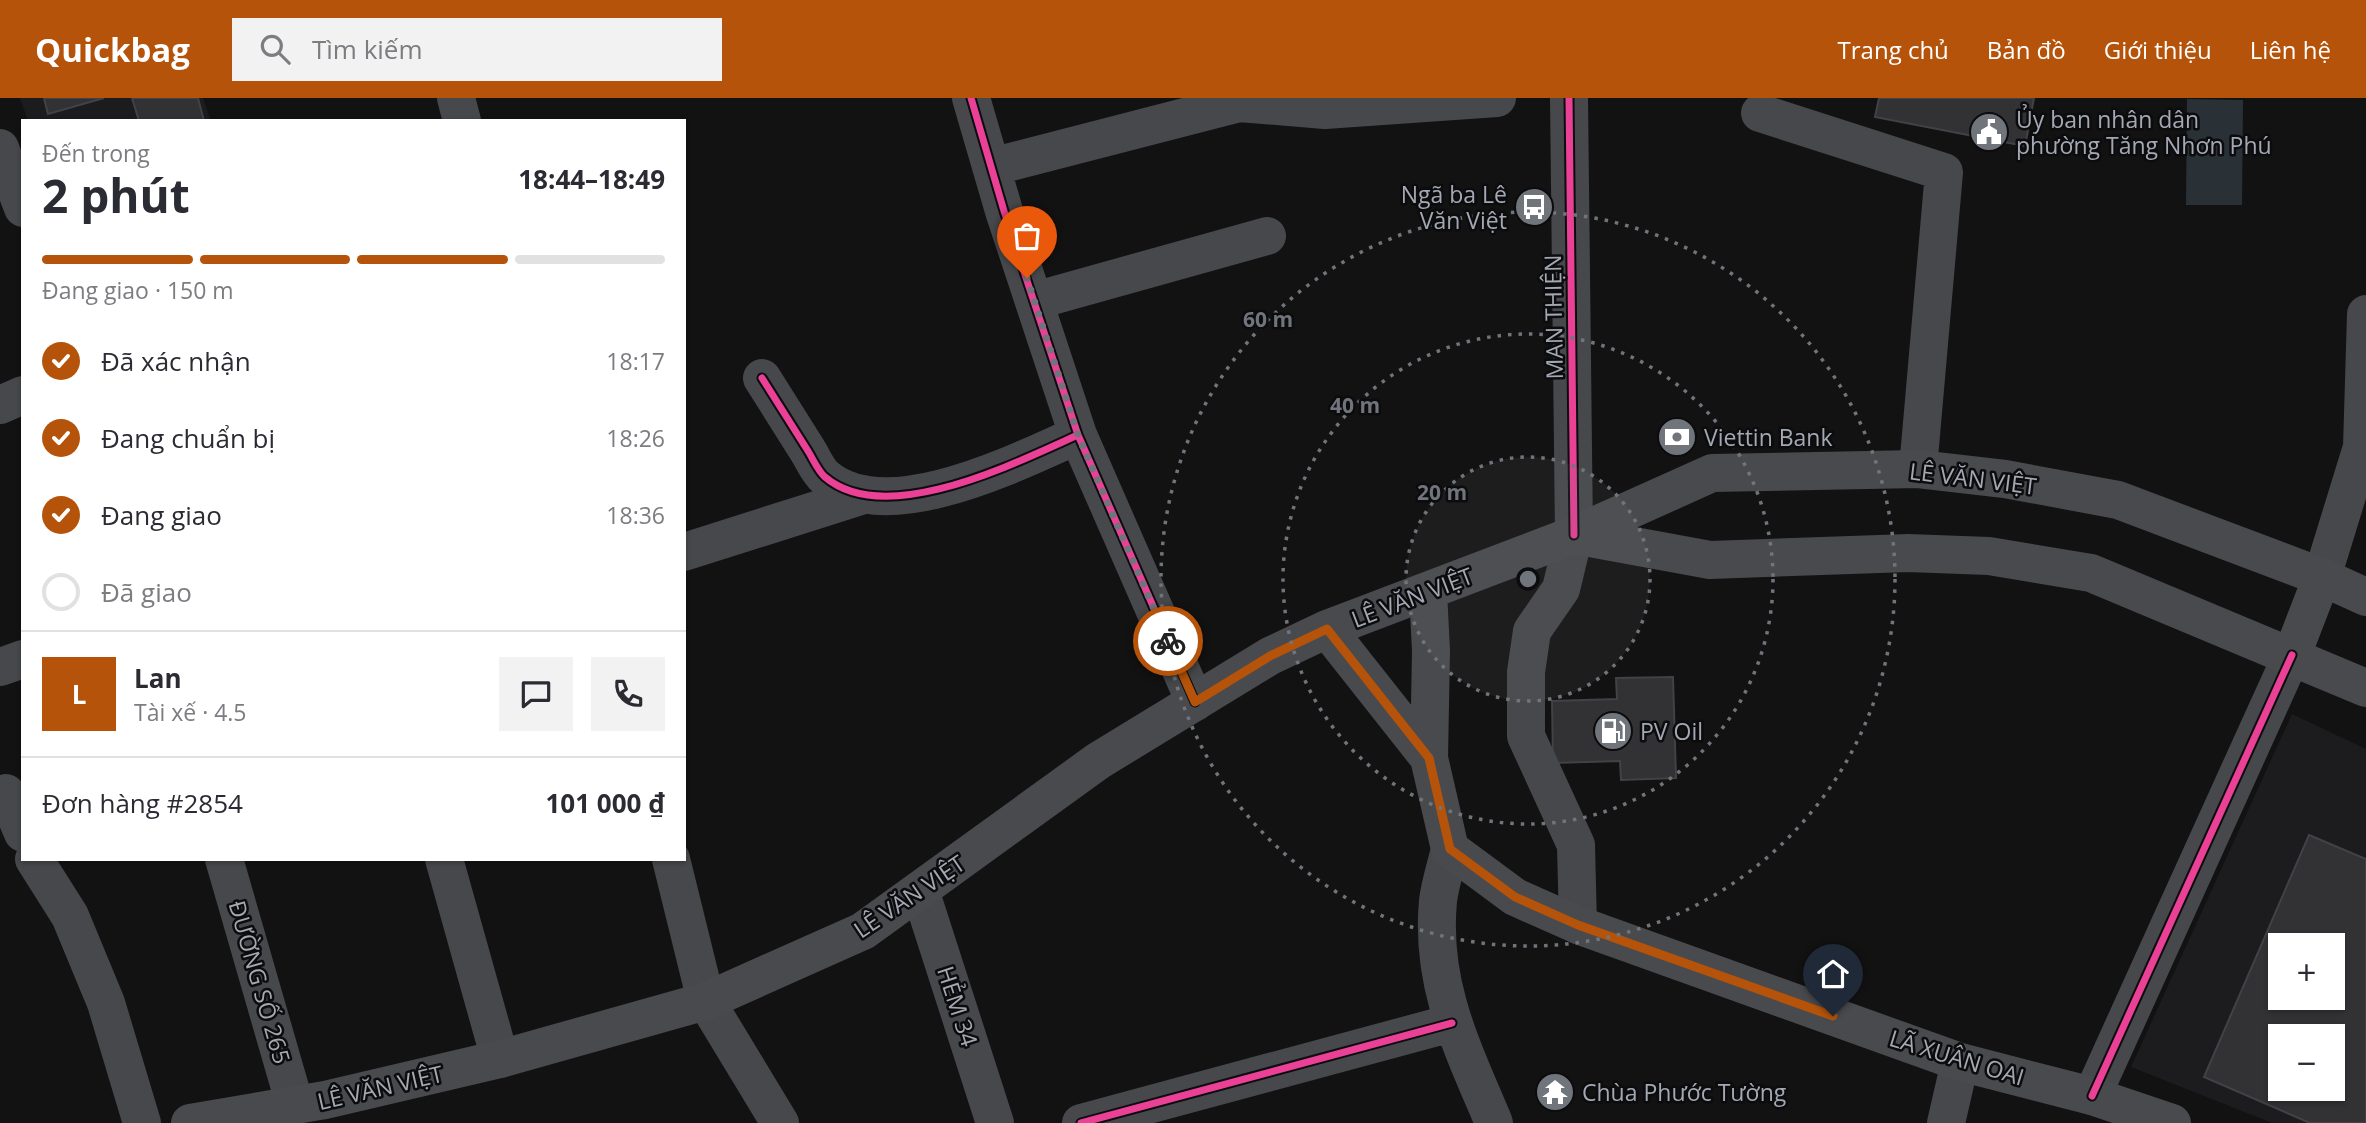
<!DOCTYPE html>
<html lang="vi">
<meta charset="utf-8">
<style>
:root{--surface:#fff;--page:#f2f2f3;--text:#2b2b33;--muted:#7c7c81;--line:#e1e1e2;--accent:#b45309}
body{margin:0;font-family:"Open Sans",sans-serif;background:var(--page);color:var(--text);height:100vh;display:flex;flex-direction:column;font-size:26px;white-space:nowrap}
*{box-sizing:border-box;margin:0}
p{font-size:23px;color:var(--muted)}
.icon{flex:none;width:38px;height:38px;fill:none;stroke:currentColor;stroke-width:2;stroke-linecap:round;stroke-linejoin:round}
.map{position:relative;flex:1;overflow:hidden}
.drawer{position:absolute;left:21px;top:21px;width:665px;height:742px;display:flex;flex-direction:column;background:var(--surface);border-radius:0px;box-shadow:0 2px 5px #0004}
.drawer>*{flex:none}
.controls{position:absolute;left:2268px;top:835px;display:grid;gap:14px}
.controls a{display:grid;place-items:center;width:77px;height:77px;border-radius:0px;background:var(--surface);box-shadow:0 2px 5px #0004;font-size:35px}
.pin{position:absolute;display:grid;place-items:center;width:60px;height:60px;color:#fff;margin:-72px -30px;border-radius:50% 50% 50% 0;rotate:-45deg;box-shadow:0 0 7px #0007}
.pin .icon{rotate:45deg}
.courier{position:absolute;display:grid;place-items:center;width:70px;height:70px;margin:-35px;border:5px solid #b45309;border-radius:50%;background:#fff;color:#222;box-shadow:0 2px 9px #0007}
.head em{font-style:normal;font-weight:700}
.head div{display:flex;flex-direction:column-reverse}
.head{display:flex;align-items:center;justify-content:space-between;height:119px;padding:0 21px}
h1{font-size:46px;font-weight:700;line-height:52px}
.bar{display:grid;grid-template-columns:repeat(4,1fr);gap:10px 7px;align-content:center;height:84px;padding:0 21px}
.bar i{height:9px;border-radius:5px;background:var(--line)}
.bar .selected{background:var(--accent)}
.bar p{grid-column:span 4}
.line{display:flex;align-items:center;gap:18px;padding:0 21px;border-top:2px solid var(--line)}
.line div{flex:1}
.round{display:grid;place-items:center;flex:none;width:74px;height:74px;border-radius:0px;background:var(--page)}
ol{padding:0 21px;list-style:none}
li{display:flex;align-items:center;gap:21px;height:77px}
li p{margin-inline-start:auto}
li .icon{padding:7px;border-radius:50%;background:var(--accent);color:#fff;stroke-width:4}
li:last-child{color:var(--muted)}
li i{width:38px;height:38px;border:4px solid var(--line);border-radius:50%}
header{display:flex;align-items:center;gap:42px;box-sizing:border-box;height:98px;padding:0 35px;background:var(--accent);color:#fff}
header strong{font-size:33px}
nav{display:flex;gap:38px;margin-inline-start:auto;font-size:24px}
.search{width:490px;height:63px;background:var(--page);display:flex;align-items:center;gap:18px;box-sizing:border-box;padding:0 24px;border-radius:0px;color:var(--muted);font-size:26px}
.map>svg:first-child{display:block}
</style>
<header>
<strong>Quickbag</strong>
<div class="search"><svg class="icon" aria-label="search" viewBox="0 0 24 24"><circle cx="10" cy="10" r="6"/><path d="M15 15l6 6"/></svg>Tìm kiếm</div>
<nav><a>Trang chủ</a><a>Bản đồ</a><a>Giới thiệu</a><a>Liên hệ</a></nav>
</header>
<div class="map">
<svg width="2366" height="1025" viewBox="0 0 2366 1025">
<rect width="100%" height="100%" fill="#121212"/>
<path fill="#1c1c1e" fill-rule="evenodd" d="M 20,0 L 203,0 L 211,23 L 28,23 Z
M 2292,616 L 2366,651 L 2366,1025 L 2272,1025 L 2131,969 ZM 2280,847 L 2333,847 L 2333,900 L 2280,900 ZM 2280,938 L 2333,938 L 2333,990 L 2280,990 Z"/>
<path fill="#293137" d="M 2187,1 L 2243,2 L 2242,107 L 2186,107 Z"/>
<path fill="#323235" stroke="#424246" stroke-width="2" fill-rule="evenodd" d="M 44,0 L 104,0 L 48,16 Z
M 132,0 L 198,0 L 204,23 L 139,23 Z
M 1879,0 L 2034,0 L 2025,48 L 1875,19 Z
M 1673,579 L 1676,680 L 1621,682 L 1620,663 L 1553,665 L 1552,603 L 1617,601 L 1616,580 Z
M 2309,737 L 2366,761 L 2366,1025 L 2310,1025 L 2204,979 ZM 2280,847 L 2333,847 L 2333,900 L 2280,900 ZM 2280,938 L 2333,938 L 2333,990 L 2280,990 Z"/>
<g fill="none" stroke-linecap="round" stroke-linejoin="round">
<path stroke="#47484b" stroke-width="38" d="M 456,0 L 462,23
M 971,0 L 1004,113 L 1078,337 L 1195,604
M 1569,0 L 1574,437 L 1561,491 L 1532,533 L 1526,574 L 1526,638 L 1576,747 L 1578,827
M 1760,15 L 1944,74 L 1918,371
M 0,50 L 23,110
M 991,69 L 1239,5 L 1325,12 L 1497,0
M 1034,203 L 1267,138
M 762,280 C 777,304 792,328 808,353 C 813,361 818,373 825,379 C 886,431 1017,364 1078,337
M 0,307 L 23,297
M 684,454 L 864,397
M 2322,479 L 2362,349 L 2366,216
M 0,569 L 23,561
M 0,697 L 6,695 L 23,735
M 1450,751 C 1446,768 1440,786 1438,803 C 1430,887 1463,951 1494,1025
M 34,761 L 70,818 L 106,905 L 142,1025
M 224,761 L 295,1007
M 444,761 L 500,961
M 671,761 L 706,903 L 780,1025
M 920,792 L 995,1025
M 2092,998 L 2292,557
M 1081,1025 L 1452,925
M 1946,1025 L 1960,964"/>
<path stroke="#494a4d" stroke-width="38" d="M 1574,437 L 1710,462 L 1908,455 L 1989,458 L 2091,475 L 2366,590
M 1428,493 L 1431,553 L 1429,660 L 1450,751 L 1515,799 L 1578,827 L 1960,964 L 2092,998 L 2172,1025
M 1327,531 L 1429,660
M 2292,557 L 2322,479
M 190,1025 L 325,1002 L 500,961 L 706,903 L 863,833 L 1098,663 L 1270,558 L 1327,531 L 1574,437 L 1712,375 L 1918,371 L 2005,381 L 2118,402 L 2322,479 L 2366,499"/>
<defs>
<path id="cycleway" d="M 971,0 L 1004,113 L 1078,337 L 1195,604
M 1569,0 L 1574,437
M 762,280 C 777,304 792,328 808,353 C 813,361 818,373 825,379 C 886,431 1017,364 1078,337
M 2092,998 L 2292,557
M 1081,1025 L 1452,925"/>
</defs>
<use href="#cycleway" stroke="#0c0c0e" stroke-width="11"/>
<use href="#cycleway" stroke="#ea4096" stroke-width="7"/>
</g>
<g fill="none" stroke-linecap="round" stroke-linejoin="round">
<path stroke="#70747b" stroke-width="7" stroke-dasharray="0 12.6" d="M 1027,180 L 1078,337 L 1168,543"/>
<path stroke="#b45309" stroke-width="9" d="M 1168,543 L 1195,604 L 1270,558 L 1327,531 L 1429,660 L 1450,751 L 1515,799 L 1578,827 L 1833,918"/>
</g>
<circle cx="1528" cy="481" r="122" fill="#70747b" fill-opacity=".12"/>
<g fill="none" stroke="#70747b" stroke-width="3.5" stroke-dasharray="3.5 7">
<circle cx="1528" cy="481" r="122"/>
<circle cx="1528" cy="481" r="245"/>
<circle cx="1528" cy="481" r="367"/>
</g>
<defs>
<symbol id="civic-disc" viewBox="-11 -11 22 22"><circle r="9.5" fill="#70747b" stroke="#0c0c0e"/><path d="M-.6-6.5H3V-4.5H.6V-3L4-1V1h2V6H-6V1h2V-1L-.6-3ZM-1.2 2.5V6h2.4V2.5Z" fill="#fff"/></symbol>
<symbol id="bus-disc" viewBox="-11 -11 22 22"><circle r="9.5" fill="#70747b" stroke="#0c0c0e"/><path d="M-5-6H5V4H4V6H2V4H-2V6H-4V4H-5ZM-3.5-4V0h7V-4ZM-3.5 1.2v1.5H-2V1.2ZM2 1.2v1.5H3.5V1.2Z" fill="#fff"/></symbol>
<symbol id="bank-disc" viewBox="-11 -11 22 22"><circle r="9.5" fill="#70747b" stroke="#0c0c0e"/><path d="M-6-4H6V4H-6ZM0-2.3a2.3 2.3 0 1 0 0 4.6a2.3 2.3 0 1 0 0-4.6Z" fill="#fff"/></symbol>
<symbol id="fuel-disc" viewBox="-11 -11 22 22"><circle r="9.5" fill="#70747b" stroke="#0c0c0e"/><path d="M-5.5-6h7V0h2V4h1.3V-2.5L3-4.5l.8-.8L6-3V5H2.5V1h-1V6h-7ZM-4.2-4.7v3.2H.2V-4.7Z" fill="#fff"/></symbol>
<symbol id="temple-disc" viewBox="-11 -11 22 22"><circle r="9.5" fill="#70747b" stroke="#0c0c0e"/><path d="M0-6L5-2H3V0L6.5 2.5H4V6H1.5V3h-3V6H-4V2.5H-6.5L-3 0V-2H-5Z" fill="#fff"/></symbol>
</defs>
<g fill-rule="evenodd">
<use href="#civic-disc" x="1967" y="12" width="44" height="44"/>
<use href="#bus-disc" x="1512" y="87" width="44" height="44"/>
<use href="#bank-disc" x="1655" y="317" width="44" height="44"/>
<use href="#fuel-disc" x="1591" y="611" width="44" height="44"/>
<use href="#temple-disc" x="1533" y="972" width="44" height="44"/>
</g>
<g text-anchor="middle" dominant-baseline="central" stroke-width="5" stroke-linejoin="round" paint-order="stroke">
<g font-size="23" fill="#a3a8b3" stroke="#0c0c0e" text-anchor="start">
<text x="2016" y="21">Ủy ban nhân dân<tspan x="2016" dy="26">phường Tăng Nhơn Phú</tspan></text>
<text x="1507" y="96" text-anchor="end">Ngã ba Lê<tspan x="1507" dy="26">Văn Việt</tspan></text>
<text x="1704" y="339">Viettin Bank</text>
<text x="1640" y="633">PV Oil</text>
<text x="1582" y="994">Chùa Phước Tường</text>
</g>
<g font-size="23" fill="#a3a8b3" stroke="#0c0c0e">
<text transform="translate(1553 219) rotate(-91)">MAN THIỆN</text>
<text transform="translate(1973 380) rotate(7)">LÊ VĂN VIỆT</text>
<text transform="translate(1412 499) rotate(-21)">LÊ VĂN VIỆT</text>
<text transform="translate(909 798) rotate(-34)">LÊ VĂN VIỆT</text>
<text transform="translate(260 884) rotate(74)">ĐƯỜNG SỐ 265</text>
<text transform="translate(958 908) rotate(72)">HẺM 34</text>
<text transform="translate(1957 959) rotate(17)">LÃ XUÂN OAI</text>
<text transform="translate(380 989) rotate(-13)">LÊ VĂN VIỆT</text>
</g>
</g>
<circle cx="1528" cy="481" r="10" fill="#70747b" stroke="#0c0c0e" stroke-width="3.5"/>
<g font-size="21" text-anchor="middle" font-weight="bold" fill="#70747b" stroke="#0c0c0e" stroke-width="5" stroke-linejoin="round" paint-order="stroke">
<text x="1268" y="229">60 m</text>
<text x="1355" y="315">40 m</text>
<text x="1442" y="402">20 m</text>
</g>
</svg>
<div class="controls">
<a>+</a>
<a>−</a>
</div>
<div class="pin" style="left:1027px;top:180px;background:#ea580c"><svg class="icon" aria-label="bag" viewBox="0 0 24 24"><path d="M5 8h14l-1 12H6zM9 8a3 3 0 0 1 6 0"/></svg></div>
<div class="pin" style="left:1833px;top:918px;background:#1f2937"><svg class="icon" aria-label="home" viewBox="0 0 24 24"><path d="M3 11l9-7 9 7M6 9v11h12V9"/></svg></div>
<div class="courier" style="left:1168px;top:543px"><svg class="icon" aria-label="bike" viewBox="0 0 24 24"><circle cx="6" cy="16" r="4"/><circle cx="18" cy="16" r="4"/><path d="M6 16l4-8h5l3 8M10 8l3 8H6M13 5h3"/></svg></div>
<section class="drawer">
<div class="head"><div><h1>2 phút</h1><p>Đến trong</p></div><em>18:44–18:49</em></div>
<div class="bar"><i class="selected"></i><i class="selected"></i><i class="selected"></i><i></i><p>Đang giao · 150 m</p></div>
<ol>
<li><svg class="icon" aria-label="check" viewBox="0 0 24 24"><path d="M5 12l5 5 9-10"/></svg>Đã xác nhận<p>18:17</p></li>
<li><svg class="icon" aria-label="check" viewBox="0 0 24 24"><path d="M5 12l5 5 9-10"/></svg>Đang chuẩn bị<p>18:26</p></li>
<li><svg class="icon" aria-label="check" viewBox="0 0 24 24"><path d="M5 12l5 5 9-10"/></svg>Đang giao<p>18:36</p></li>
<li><i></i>Đã giao</li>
</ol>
<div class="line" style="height:126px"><b class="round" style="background:var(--accent);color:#fff">L</b><div><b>Lan</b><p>Tài xế · 4.5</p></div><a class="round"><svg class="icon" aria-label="chat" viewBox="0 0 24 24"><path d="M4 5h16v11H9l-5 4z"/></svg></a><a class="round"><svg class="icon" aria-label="phone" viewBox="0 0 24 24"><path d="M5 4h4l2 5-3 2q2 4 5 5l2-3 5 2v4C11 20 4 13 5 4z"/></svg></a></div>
<div class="line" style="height:91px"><div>Đơn hàng #2854</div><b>101 000 ₫</b></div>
</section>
</div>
